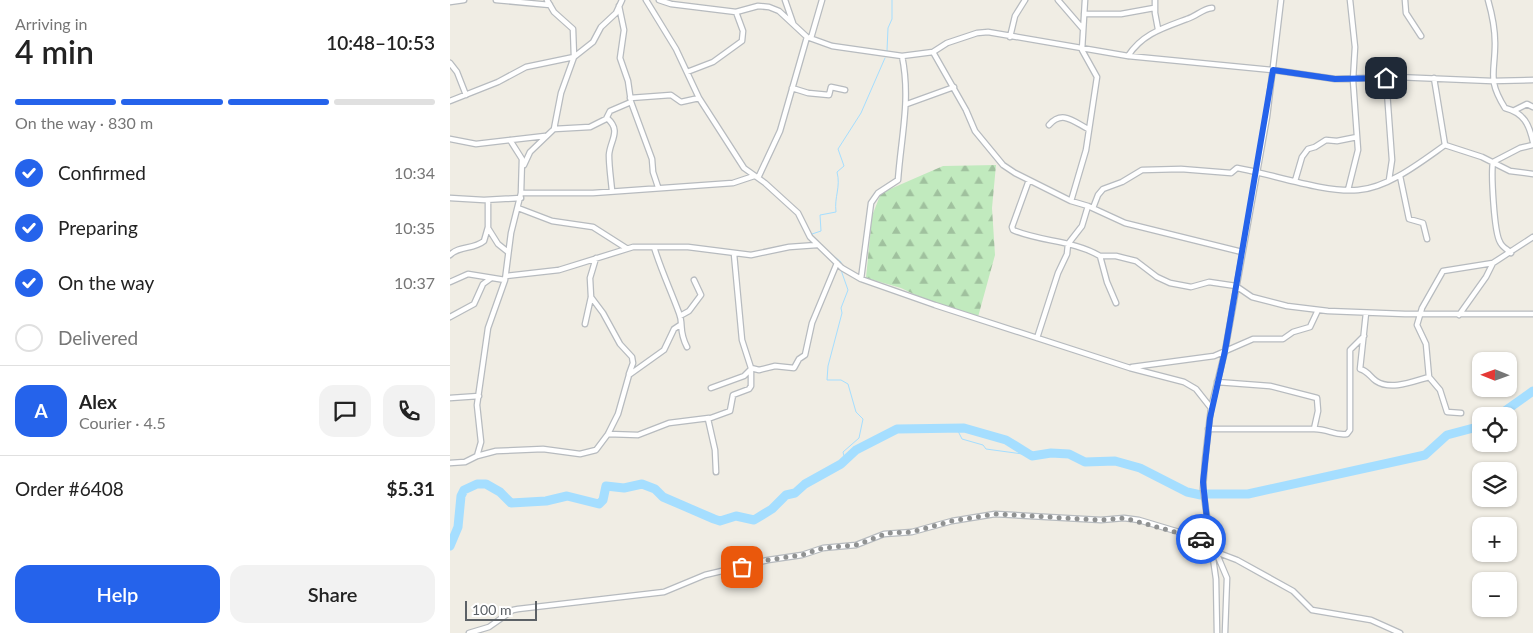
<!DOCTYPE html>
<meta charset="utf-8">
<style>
:root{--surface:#fff;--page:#f2f2f2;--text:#222;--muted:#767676;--line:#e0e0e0;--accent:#2563eb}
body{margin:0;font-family:Lato,sans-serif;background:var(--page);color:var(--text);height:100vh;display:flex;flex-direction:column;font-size:19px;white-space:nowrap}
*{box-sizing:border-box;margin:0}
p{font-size:16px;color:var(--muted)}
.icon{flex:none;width:28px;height:28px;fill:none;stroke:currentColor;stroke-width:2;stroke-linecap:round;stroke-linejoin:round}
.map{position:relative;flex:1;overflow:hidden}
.sheet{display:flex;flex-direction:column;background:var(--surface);width:450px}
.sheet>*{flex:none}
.needle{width:32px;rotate:271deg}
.controls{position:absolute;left:1022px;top:352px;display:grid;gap:10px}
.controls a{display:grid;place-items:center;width:45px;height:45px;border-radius:10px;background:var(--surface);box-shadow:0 1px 4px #0004;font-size:25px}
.scale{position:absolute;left:15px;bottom:12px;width:72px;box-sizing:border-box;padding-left:5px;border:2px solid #5c6166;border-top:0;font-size:14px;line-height:18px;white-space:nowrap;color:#5c6166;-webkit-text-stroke:4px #fff;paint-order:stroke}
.pin{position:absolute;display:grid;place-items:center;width:42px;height:42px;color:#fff;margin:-21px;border-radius:10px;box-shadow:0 2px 8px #0006}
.courier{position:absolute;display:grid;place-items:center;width:50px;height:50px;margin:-25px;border:4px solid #2563eb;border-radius:50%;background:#fff;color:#222;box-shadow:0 1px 6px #0007}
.overview em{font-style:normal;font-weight:600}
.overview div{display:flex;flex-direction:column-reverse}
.overview{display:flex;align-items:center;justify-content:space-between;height:85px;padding:0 15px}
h1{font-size:32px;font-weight:600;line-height:38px}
.bar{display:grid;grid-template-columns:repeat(4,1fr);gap:8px 5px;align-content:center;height:60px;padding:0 15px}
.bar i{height:6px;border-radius:4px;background:var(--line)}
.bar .current{background:var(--accent)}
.bar p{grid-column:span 4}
.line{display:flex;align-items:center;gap:12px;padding:0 15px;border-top:1px solid var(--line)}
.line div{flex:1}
.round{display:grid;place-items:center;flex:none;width:52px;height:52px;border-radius:15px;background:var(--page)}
ol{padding:0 15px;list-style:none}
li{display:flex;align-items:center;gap:15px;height:55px}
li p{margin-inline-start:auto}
li .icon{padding:5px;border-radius:50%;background:var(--accent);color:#fff;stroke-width:4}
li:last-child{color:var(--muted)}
li i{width:28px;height:28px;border:2px solid var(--line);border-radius:50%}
.action{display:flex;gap:10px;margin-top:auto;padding:10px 15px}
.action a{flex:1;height:58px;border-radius:15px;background:var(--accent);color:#fff;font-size:20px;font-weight:600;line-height:58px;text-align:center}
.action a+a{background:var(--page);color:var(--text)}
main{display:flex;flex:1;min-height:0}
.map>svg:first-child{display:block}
</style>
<main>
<section class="sheet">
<div class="overview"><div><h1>4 min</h1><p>Arriving in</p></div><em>10:48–10:53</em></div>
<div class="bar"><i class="current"></i><i class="current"></i><i class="current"></i><i></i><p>On the way · 830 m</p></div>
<ol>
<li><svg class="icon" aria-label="check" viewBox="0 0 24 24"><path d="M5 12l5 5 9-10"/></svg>Confirmed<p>10:34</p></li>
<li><svg class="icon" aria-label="check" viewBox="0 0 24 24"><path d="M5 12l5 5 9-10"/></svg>Preparing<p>10:35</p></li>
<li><svg class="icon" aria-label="check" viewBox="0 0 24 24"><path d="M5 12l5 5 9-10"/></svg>On the way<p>10:37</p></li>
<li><i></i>Delivered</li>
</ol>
<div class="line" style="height:90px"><b class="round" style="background:var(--accent);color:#fff">A</b><div><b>Alex</b><p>Courier · 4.5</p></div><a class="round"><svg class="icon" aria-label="chat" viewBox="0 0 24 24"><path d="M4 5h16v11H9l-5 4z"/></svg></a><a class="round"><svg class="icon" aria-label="phone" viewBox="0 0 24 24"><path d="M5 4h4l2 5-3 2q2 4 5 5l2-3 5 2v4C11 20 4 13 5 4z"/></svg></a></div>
<div class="line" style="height:65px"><div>Order #6408</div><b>$5.31</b></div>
<div class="action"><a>Help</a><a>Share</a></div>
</section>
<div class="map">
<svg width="1083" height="633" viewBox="0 0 1083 633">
<defs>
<pattern id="forest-firs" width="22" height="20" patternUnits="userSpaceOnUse" patternTransform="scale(1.25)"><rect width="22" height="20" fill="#c1eabe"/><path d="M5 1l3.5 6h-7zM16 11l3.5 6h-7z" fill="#a0c19e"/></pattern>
</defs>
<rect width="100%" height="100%" fill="#f0ede4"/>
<path fill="url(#forest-firs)" d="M 546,165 L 542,208 L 545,255 L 528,317 L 478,301 L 451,288 L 416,278 L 422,216 L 431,193 L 493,166 Z"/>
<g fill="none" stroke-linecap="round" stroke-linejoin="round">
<path stroke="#a5deff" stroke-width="1" d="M 437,51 L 438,28 L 442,19 L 442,0
M 363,237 L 362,234 L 371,231 L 370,215 L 386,212 C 384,197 391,187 387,172 L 394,166 L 388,149 L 411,113 L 435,58
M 375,249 L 391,262 L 391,264
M 391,270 L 398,290 L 391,308 L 392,313 L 378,366 L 377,380 L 391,380 L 398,384 L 406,412 L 413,419 L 409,438 L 393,452 L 395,460
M 507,429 L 512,439 L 533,445 L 536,449 L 580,455"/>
<path stroke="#a5deff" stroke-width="9" d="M 1048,416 L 1083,391
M 757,494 L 798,494 L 975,455 L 997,435 L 1031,426
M 0,546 L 8,527 L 11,496 L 14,490 L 27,484 L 36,484 L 50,492 L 61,503 L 96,501 L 117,496 L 149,504 L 153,500 L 156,486 L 174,488 L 192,484 L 205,489 L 213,497 L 264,519 L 270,521 L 286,516 L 304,520 L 322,509 L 336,495 L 345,493 L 355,484 L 391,464 L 406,450 L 447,429 L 514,428 L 556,440 L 582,456 L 601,453 L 619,454 L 635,462 L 665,461 L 690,468 L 737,492 L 751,495"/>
<defs>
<path id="street" d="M 46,0 L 100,5
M 196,0 L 226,49 L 249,98 L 294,168 L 315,183 L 348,213 L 360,237 L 392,268 L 411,279 L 485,305 L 680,368 L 734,382 L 746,389 L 761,408
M 209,0 L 221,4 L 286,12 L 308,6 L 319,7 L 329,11 L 357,37 L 382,46 L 452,56 L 483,52 L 497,43 L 527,33 L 538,32 L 678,56 L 823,70 L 885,79 L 946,77 L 1042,81 L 1083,80
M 335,0 L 343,23
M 608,0 L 633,29
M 705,0 L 705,13 L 708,29
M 955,0 L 956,13 L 971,36
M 1038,0 C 1042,14 1045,28 1045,43 C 1045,74 1037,79 1055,108 C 1074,113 1079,124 1083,142
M 0,2 L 14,0
M 169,6 L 174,30 L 170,58 L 178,81 L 181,102 L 202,159 L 203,172 L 208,187
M 634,14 L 671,14 L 704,8
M 560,37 L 565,16 L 575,0
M 361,38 L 372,0
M 483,52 L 516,110 L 525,131 L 553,165 L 565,173 L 621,201 L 638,206 L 675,223 L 792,252
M 678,56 C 692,34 713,28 737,19 C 747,16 752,9 762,8
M 0,63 L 7,72 L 16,95
M 237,72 L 263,62 L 292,41 L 293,31 L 286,12
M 936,78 L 942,160 L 939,180
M 984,78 L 995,145
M 342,88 L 358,93 L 379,95 L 381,87 L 395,90
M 180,98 L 221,95 L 231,102 L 249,98
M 0,101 L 48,82 L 76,67 L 124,57 L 123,29 L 104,12 L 97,0
M 457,104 L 504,87
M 1065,110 L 1077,104 L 1083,107
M 157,118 C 172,131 160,140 159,155 C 159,167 161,179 162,191
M 599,125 C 612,110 623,121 638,129
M 104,129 L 140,127 L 156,119 L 160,111 L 181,102
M 0,139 L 26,144 L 95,136
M 995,145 L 1032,157 L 1060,171 L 1083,174
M 74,165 L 80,152 L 104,129 L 111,93 L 124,57 L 143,42 L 151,27 L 166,13 L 172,0
M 950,176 L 959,219 L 973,223 L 977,239
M 308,178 L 330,131 L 357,37
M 579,180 L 562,227 L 563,230 C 591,242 623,240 650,256 L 657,282 L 666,303
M 845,181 L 852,157 L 858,149 L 865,147 L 876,140 L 887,141 L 907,137
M 898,190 L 908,150 L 903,80 L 905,47 L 900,0
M 71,193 L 143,193 L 283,183 L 304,176
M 0,198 L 34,200 L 71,198
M 621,201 L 636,150 L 647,77 L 632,50 L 635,0
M 68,208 L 102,221 L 143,227 L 176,248
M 643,208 L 648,195 L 653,189 L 672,182 L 692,170 L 731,169 L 781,173 L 787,168 C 822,174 874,193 908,190 C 938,188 971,162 995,145
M 38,228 L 48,244 L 58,252
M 204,247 C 211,270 221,291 229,313 C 234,325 228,330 237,347
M 1061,253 C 1057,249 1052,247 1050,242 C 1044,232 1041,174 1043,162 L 1070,148 L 1083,145
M 0,255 C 10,245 23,250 34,241 L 38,227 L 38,200
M 650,256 L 666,256 L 686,261 L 707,277 L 720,283 L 741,287 L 759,282 L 786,286 L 802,297 L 837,306 L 878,311 L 955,314 L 1083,314
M 56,276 L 109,270 L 183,247 L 238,247 L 301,255 L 339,247 L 367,245
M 411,279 L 421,203 L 428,193 L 448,180 C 451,137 461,99 452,56
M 0,282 L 18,274 L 55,280
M 141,297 L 153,313 L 170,344 L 182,357 L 183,363 L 179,374
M 916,313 L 910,369 C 918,371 920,377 926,381 C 941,391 964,381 979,377 L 976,344 L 967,325 L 972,308 L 993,271 L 1043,263
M 1009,315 L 1036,277 L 1043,263 L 1083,237
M 230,316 L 239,311 L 251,295 L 244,280
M 0,317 L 24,304 L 33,284 L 40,279
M 135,324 L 141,297 L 140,278 L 146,258
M 587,338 L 608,273 L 617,254 L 618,244 L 632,226 L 638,206
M 682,367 L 764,356 L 803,339 L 833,339 L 843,332 L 860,327 L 868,310
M 301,368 L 309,370 L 325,366 L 344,368 L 349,359 L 355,355 L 362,323 L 387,263
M 979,377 L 990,390 L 997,412 L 1011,413
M 767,382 L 820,386 L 867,398 L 868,411 L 864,429
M 261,388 L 294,376 L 300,370
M 0,398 L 29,396
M 758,429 L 864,429 C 879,429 884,436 897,434 L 900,430 L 900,350 L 914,336
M 158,434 L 188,435 L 219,423 L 259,418
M 27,456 L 46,451 L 93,449 L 130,454 L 146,450 L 158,434 L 168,414 L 179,375 L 214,350 L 224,329 L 230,325
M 0,463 L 15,462 L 27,456 L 31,442 L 27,405 L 38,328 L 55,280 L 61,233 L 71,193 L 72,159 L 60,140
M 266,472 L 265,450 L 258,419 L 280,411 L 283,395 L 299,389 L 301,386 L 301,368 L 292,340 L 284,254
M 766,552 L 787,560 L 843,591 L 862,610 L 921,620 L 950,633
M 766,552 L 777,578 L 775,633
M 19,633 L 39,627 L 63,610 L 68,609 L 214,592 L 255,575 L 318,560 L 352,555 L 373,548 L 406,545 L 434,534 L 462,532 L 502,521 L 545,514 L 651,520 L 674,518 L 689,520 L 749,538 L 759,539
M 767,633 L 766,579 L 753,489 L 755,460 L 761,408 L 775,351 L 817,117 L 831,0"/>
</defs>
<use href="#street" stroke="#b7bbbf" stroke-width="7"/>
<use href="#street" stroke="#fff" stroke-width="4.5"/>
</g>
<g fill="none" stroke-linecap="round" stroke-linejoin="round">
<path stroke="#909292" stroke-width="5" stroke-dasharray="0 9" d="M 292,567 L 318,560 L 352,555 L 373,548 L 406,545 L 438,533 L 462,532 L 502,521 L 545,514 L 651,520 L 674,518 L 751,539"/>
<path stroke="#2563eb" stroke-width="6" d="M 751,539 L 759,539 L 753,482 L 760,418 L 775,351 L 823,70 L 885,79 L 936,78"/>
</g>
</svg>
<div class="controls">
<a><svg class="needle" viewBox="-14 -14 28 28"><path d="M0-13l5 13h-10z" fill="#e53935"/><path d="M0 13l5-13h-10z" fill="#767676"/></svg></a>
<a><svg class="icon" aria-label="locate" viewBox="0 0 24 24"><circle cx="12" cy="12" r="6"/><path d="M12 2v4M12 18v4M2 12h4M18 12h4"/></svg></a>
<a><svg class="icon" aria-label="layers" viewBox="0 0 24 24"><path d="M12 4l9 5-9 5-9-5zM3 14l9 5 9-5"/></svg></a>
<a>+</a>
<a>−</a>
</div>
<div class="scale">100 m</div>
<div class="pin" style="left:292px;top:567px;background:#ea580c"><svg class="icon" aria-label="bag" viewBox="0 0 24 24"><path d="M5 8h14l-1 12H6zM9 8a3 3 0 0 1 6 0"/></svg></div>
<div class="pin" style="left:936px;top:78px;background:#1f2937"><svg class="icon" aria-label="home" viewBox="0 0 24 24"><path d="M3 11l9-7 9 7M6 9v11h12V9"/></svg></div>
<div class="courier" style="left:751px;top:539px"><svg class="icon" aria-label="car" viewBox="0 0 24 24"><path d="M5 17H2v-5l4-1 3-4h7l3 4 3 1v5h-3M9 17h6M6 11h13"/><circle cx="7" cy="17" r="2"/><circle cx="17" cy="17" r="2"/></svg></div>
</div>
</main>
